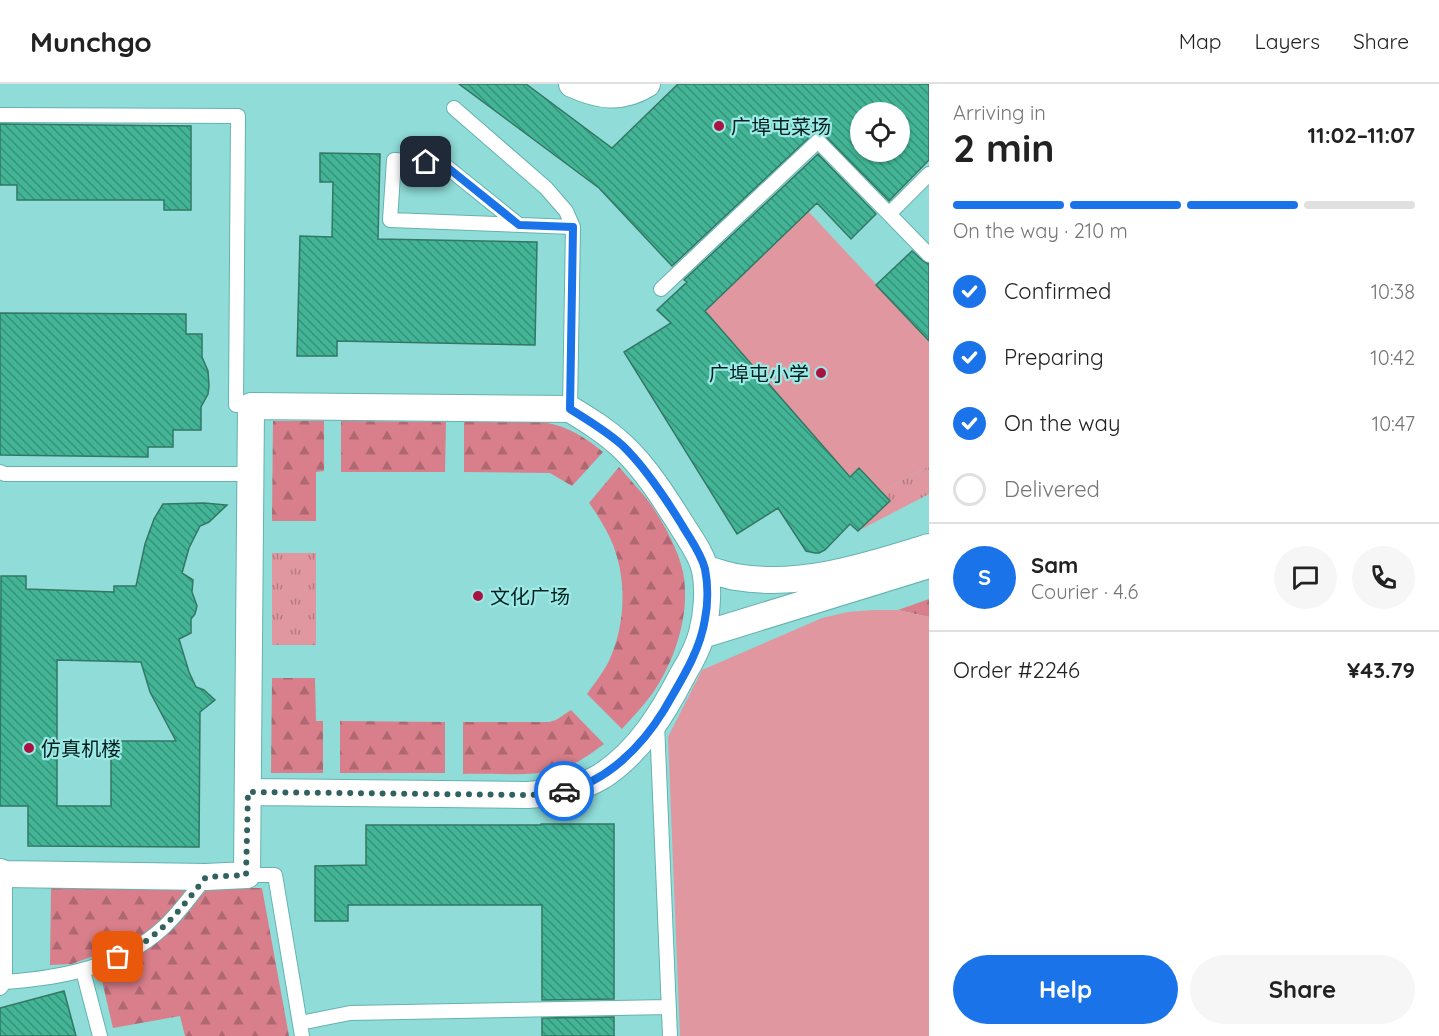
<!DOCTYPE html>
<meta charset="utf-8">
<style>
:root{--surface:#fff;--page:#f6f6f6;--text:#222;--muted:#767676;--line:#e0e0e0;--accent:#1a73e8}
body{margin:0;font-family:Quicksand,"Noto Sans SC",sans-serif;background:var(--page);color:var(--text);height:100vh;display:flex;flex-direction:column;font-size:22px;white-space:nowrap}
*{box-sizing:border-box;margin:0}
p{font-size:20px;color:var(--muted)}
.icon{flex:none;width:33px;height:33px;fill:none;stroke:currentColor;stroke-width:2;stroke-linecap:round;stroke-linejoin:round}
.map{position:relative;flex:1;overflow:hidden}
.sheet{display:flex;flex-direction:column;background:var(--surface);width:510px}
.sheet>*{flex:none}
.controls{position:absolute;left:850px;top:18px;display:grid;gap:12px}
.controls a{display:grid;place-items:center;width:60px;height:60px;border-radius:50%;background:var(--surface);box-shadow:0 2px 4px #0004;font-size:30px}
.pin{position:absolute;display:grid;place-items:center;width:51px;height:51px;color:#fff;margin:-26px;border-radius:12px;box-shadow:0 3px 9px #0006}
.courier{position:absolute;display:grid;place-items:center;width:60px;height:60px;margin:-30px;border:4px solid #1a73e8;border-radius:50%;background:#fff;color:#222;box-shadow:0 2px 8px #0007}
.head em{font-style:normal;font-weight:800}
.head div{display:flex;flex-direction:column-reverse}
.head{display:flex;align-items:center;justify-content:space-between;height:102px;padding:0 24px}
h1{font-size:39px;font-weight:800;line-height:45px}
.bar{display:grid;grid-template-columns:repeat(4,1fr);gap:9px 6px;align-content:center;height:72px;padding:0 24px}
.bar i{height:8px;border-radius:4px;background:var(--line)}
.bar .current{background:var(--accent)}
.bar p{grid-column:span 4}
.line{display:flex;align-items:center;gap:15px;padding:0 24px;border-top:2px solid var(--line)}
.line div{flex:1}
.round{display:grid;place-items:center;flex:none;width:63px;height:63px;border-radius:32px;background:var(--page)}
ol{padding:0 24px;list-style:none}
li{display:flex;align-items:center;gap:18px;height:66px}
li p{margin-inline-start:auto}
li .icon{padding:6px;border-radius:50%;background:var(--accent);color:#fff;stroke-width:4}
li:last-child{color:var(--muted)}
li i{width:33px;height:33px;border:3px solid var(--line);border-radius:50%}
.primary-button{display:flex;gap:12px;margin-top:auto;padding:12px 24px}
.primary-button a{flex:1;height:69px;border-radius:36px;background:var(--accent);color:#fff;font-size:24px;font-weight:800;line-height:69px;text-align:center}
.primary-button a+a{background:var(--page);color:var(--text)}
header{display:flex;align-items:center;gap:36px;box-sizing:border-box;height:84px;padding:0 30px;background:var(--surface);border-bottom:2px solid var(--line)}
header strong{font-size:28px}
nav{display:flex;gap:33px;margin-inline-start:auto;font-size:21px}
main{display:flex;flex:1;min-height:0}
.map>svg:first-child{display:block}
</style>
<header>
<strong>Munchgo</strong>
<nav><a>Map</a><a>Layers</a><a>Share</a></nav>
</header>
<main>
<div class="map">
<svg width="929" height="952" viewBox="0 0 929 952">
<defs>
<pattern id="grass-tufts" width="24" height="20" patternUnits="userSpaceOnUse" patternTransform="scale(1.5)"><rect width="24" height="20" fill="#e197a0"/><path d="M3 7l-1-3M5 7V3M7 7l1-3M15 17l-1-3M17 17v-4M19 17l1-3" fill="none" stroke="#b47b82"/></pattern>
<pattern id="forest-firs" width="22" height="20" patternUnits="userSpaceOnUse" patternTransform="scale(1.5)"><rect width="22" height="20" fill="#d97f8b"/><path d="M5 1l3.5 6h-7zM16 11l3.5 6h-7z" fill="#ae6871"/></pattern>
<pattern id="building-back-hatch" width="6" height="6" patternUnits="userSpaceOnUse" patternTransform="scale(1.5)"><rect width="6" height="6" fill="#43b596"/><path d="M-1 5l2 2M0 0l6 6M5-1l2 2" fill="none" stroke="#36937a"/></pattern>
</defs>
<rect width="100%" height="100%" fill="#8fdcd8"/>
<path fill="url(#grass-tufts)" d="M 929,382 L 929,410 L 858,447 L 890,417 L 881,407 Z
M 272,469 L 316,469 L 316,561 L 272,561 Z"/>
<path fill="url(#forest-firs)" d="M 273,337 L 324,337 L 324,387 L 316,388 L 316,437 L 272,437 Z
M 341,337 L 446,338 L 445,388 L 341,388 Z
M 464,338 C 496,338 538,332 567,345 C 581,351 592,359 603,368 L 572,402 L 550,389 L 464,388 Z
M 619,383 C 630,396 642,408 652,422 C 665,442 678,465 683,488 C 691,529 675,577 652,610 C 643,622 632,634 622,645 L 587,610 C 594,600 602,590 608,579 C 626,542 628,492 610,454 C 604,441 597,430 589,419 Z
M 929,515 L 929,533 L 898,526 Z
M 272,594 L 315,594 L 316,637 L 323,637 L 323,689 L 271,689 Z
M 571,626 L 604,660 C 592,669 581,677 567,683 C 540,694 493,689 463,690 L 463,638 L 549,638 L 556,636 Z
M 340,637 L 445,638 L 445,689 L 340,689 Z
M 51,803 L 262,804 L 289,952 L 185,952 L 180,932 L 113,944 L 96,871 L 72,880 L 50,881 Z"/>
<path fill="#e197a0" d="M 808,127 L 929,257 L 929,382 L 881,407 L 859,384 L 850,392 L 843,385 L 705,227 Z
M 873,526 L 898,526 L 929,533 L 929,952 L 680,952 L 668,653 L 702,586 L 822,534 L 848,528 Z"/>
<path fill="url(#building-back-hatch)" stroke="#337764" stroke-width="1.5" fill-rule="evenodd" d="M 459,0 L 526,0 L 612,64 L 678,0 L 929,0 L 929,76 L 889,117 L 824,51 L 820,48 L 815,48 L 672,182 L 599,104 ZM 861,28 L 900,28 L 900,68 L 861,68 Z
M 0,40 L 191,42 L 191,126 L 164,126 L 164,116 L 17,116 L 17,101 L 0,101 Z
M 320,69 L 380,70 L 378,155 L 537,158 L 535,261 L 337,257 L 337,272 L 297,272 L 300,152 L 332,153 L 333,98 L 320,98 Z
M 818,70 L 876,130 L 851,155 L 817,119 L 705,227 L 850,393 L 859,384 L 890,417 L 858,447 L 850,440 L 825,466 L 819,469 L 815,469 L 806,467 L 778,424 L 737,450 L 624,268 L 671,239 L 657,226 L 687,198 L 684,196 Z
M 912,167 L 923,177 L 929,180 L 929,257 L 876,201 Z
M 0,229 L 186,230 L 186,250 L 202,250 L 202,273 L 208,287 L 209,302 L 208,310 L 201,323 L 201,346 L 173,346 L 173,363 L 148,363 L 148,373 L 0,371 Z
M 204,419 L 227,421 L 209,438 L 200,442 L 189,464 L 182,489 L 193,496 L 192,508 L 197,522 L 195,530 L 191,535 L 191,549 L 179,555 L 189,588 L 196,603 L 204,606 L 215,616 L 200,628 L 199,763 L 28,762 L 28,722 L 0,722 L 1,492 L 26,492 L 26,505 L 114,508 L 114,502 L 136,502 L 145,460 L 154,435 L 163,420 ZM 57,576 L 141,578 L 150,608 L 176,657 L 111,657 L 111,722 L 57,722 Z
M 541,740 L 614,740 L 614,915 L 542,916 L 542,821 L 348,821 L 348,837 L 315,837 L 315,782 L 366,781 L 366,741 L 541,741 Z
M 64,907 L 76,952 L 0,952 L 0,924 Z
M 614,933 L 614,952 L 542,952 L 542,934 Z"/>
<g fill="none" stroke-linecap="round" stroke-linejoin="round">
<defs>
<path id="lane" d="M 454,24 L 546,104 L 566,127 L 573,143 L 570,325
M 0,31 L 238,32 L 236,321 L 251,322
M 889,130 L 929,90
M 519,141 L 442,79 L 394,76 L 390,136 L 573,143
M 661,205 L 818,57 L 929,171
M 0,388 L 5,390 L 250,390
M 657,639 L 670,952
M 247,791 L 275,791 L 302,952
M 83,887 L 100,952
M 5,898 C 61,894 121,883 164,843 C 180,828 193,809 206,793
M 0,904 L 5,898 L 5,790
M 300,939 L 350,929 L 668,923"/>
<path id="street" d="M 572,0 C 599,12 621,16 647,0
M 705,485 C 715,487 725,491 736,493 C 801,504 868,482 929,463
M 702,551 L 929,481
M 0,788 L 5,790 L 206,793 L 247,791 L 251,322 L 570,325 C 588,336 606,347 622,362 C 646,384 667,418 684,445 C 692,458 702,471 705,486 C 709,505 707,530 702,549 C 698,564 691,577 683,590 C 663,629 639,668 602,692 C 579,706 554,709 528,711 L 248,708"/>
</defs>
<use href="#lane" stroke="#66b2af" stroke-width="16"/>
<use href="#street" stroke="#66b2af" stroke-width="28"/>
<use href="#lane" stroke="#fff" stroke-width="14"/>
<use href="#street" stroke="#fff" stroke-width="26"/>
</g>
<g fill="none" stroke-linecap="round" stroke-linejoin="round">
<path stroke="#326260" stroke-width="6" stroke-dasharray="0 10.8" d="M 118,873 C 161,853 178,828 206,793 L 246,791 L 248,708 L 528,711 L 551,710 L 564,707"/>
<path stroke="#1a73e8" stroke-width="8" d="M 426,78 L 442,79 L 519,141 L 573,143 L 570,325 C 588,336 606,347 622,361 C 644,382 666,415 682,441 C 690,455 701,469 705,485 C 708,500 708,520 705,535 C 700,568 680,598 664,626 C 642,662 607,698 564,707"/>
</g>
<g fill="#a91241" stroke="#9ce9e5" stroke-width="2">
<circle cx="719" cy="42" r="6"/>
<circle cx="821" cy="289" r="6"/>
<circle cx="478" cy="512" r="6"/>
<circle cx="29" cy="664" r="6"/>
</g>
<g text-anchor="middle" dominant-baseline="central" stroke-width="4.5" stroke-linejoin="round" paint-order="stroke">
<g font-size="20" fill="#00201f" stroke="#9ce9e5" text-anchor="start">
<text x="731" y="42">广埠屯菜场</text>
<text x="809" y="289" text-anchor="end">广埠屯小学</text>
<text x="490" y="512">文化广场</text>
<text x="41" y="664">仿真机楼</text>
</g>
</g>
</svg>
<div class="controls">
<a><svg class="icon" aria-label="locate" viewBox="0 0 24 24"><circle cx="12" cy="12" r="6"/><path d="M12 2v4M12 18v4M2 12h4M18 12h4"/></svg></a>
</div>
<div class="pin" style="left:118px;top:873px;background:#ea580c"><svg class="icon" aria-label="bag" viewBox="0 0 24 24"><path d="M5 8h14l-1 12H6zM9 8a3 3 0 0 1 6 0"/></svg></div>
<div class="pin" style="left:426px;top:78px;background:#1f2937"><svg class="icon" aria-label="home" viewBox="0 0 24 24"><path d="M3 11l9-7 9 7M6 9v11h12V9"/></svg></div>
<div class="courier" style="left:564px;top:707px"><svg class="icon" aria-label="car" viewBox="0 0 24 24"><path d="M5 17H2v-5l4-1 3-4h7l3 4 3 1v5h-3M9 17h6M6 11h13"/><circle cx="7" cy="17" r="2"/><circle cx="17" cy="17" r="2"/></svg></div>
</div>
<section class="sheet">
<div class="head"><div><h1>2 min</h1><p>Arriving in</p></div><em>11:02–11:07</em></div>
<div class="bar"><i class="current"></i><i class="current"></i><i class="current"></i><i></i><p>On the way · 210 m</p></div>
<ol>
<li><svg class="icon" aria-label="check" viewBox="0 0 24 24"><path d="M5 12l5 5 9-10"/></svg>Confirmed<p>10:38</p></li>
<li><svg class="icon" aria-label="check" viewBox="0 0 24 24"><path d="M5 12l5 5 9-10"/></svg>Preparing<p>10:42</p></li>
<li><svg class="icon" aria-label="check" viewBox="0 0 24 24"><path d="M5 12l5 5 9-10"/></svg>On the way<p>10:47</p></li>
<li><i></i>Delivered</li>
</ol>
<div class="line" style="height:108px"><b class="round" style="background:var(--accent);color:#fff">S</b><div><b>Sam</b><p>Courier · 4.6</p></div><a class="round"><svg class="icon" aria-label="chat" viewBox="0 0 24 24"><path d="M4 5h16v11H9l-5 4z"/></svg></a><a class="round"><svg class="icon" aria-label="phone" viewBox="0 0 24 24"><path d="M5 4h4l2 5-3 2q2 4 5 5l2-3 5 2v4C11 20 4 13 5 4z"/></svg></a></div>
<div class="line" style="height:78px"><div>Order #2246</div><b>¥43.79</b></div>
<div class="primary-button"><a>Help</a><a>Share</a></div>
</section>
</main>
